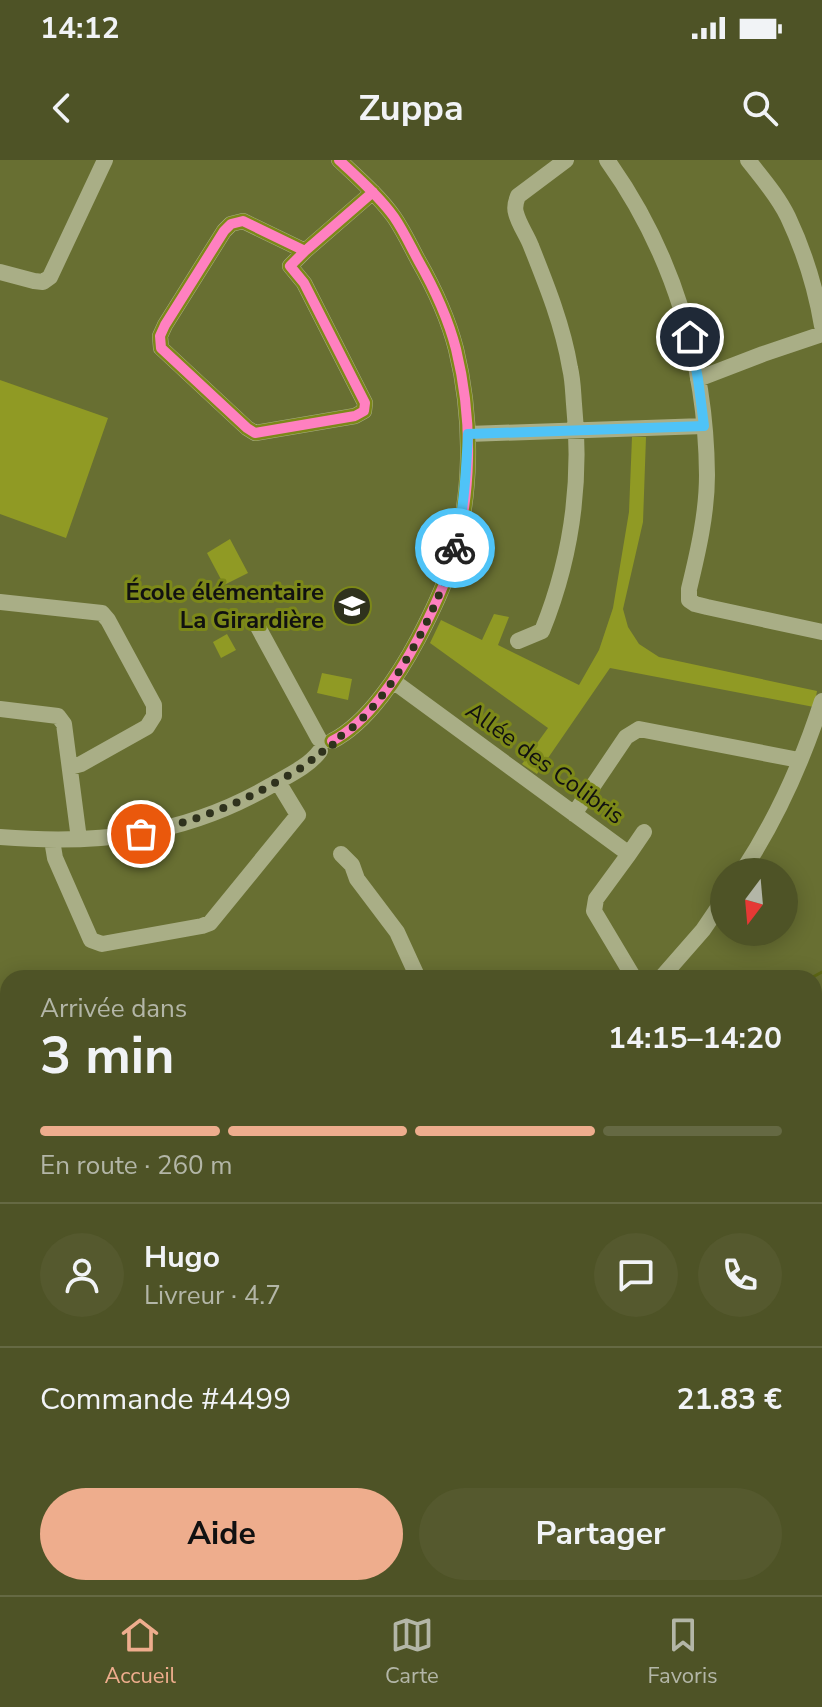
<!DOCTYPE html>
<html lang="fr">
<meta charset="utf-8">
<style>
:root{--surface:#4e5326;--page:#55592e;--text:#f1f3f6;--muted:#b3b6a7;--line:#656943;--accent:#eead8d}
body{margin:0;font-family:"Nunito Sans",sans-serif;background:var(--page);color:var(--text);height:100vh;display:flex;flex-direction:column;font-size:30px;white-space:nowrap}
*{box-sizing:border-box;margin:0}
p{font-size:26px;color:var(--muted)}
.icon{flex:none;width:44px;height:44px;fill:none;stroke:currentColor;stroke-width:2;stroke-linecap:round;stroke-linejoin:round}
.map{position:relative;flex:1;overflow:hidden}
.drawer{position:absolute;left:0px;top:810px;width:822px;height:626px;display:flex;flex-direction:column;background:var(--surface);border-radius:24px 24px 0 0;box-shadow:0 4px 20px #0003}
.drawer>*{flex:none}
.needle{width:52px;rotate:196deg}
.tools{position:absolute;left:710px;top:698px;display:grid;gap:16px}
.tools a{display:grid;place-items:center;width:88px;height:88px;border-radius:50%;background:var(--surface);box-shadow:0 4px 20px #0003;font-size:40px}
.pin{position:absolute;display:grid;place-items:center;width:68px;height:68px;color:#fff;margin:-34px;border:4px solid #fff;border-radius:50%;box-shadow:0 2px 8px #0007}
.courier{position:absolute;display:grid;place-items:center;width:80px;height:80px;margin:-40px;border:6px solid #4fc3f7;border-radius:50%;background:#fff;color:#222;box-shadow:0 2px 10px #0007}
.overview em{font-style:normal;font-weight:700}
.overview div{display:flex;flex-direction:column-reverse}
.overview{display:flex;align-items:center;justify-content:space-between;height:136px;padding:0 40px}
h1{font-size:52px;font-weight:700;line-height:60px}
.bar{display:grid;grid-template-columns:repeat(4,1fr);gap:12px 8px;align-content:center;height:96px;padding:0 40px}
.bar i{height:10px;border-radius:6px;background:var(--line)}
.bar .current{background:var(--accent)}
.bar p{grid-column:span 4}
.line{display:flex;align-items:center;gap:20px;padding:0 40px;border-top:2px solid var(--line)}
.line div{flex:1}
.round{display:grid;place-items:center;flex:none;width:84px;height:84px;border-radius:42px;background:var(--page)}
.button{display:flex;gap:16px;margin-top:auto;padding:16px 40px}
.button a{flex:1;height:92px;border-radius:48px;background:var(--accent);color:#111;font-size:32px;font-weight:700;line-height:92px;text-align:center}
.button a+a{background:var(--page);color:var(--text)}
.status{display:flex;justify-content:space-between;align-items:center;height:56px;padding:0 40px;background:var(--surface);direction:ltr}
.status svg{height:22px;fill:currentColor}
header{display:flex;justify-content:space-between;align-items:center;height:104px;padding:0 40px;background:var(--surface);font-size:36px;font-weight:700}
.menu{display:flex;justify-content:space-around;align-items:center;height:112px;border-top:2px solid var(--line);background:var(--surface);font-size:22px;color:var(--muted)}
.menu a{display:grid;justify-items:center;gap:4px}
.menu .current{color:var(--accent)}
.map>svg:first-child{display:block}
</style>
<div class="status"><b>14:12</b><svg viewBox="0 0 49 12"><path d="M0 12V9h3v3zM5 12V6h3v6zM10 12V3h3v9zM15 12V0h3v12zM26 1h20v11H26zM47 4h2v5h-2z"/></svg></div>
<header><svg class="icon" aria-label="back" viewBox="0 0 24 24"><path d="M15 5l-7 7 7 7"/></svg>Zuppa<svg class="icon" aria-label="search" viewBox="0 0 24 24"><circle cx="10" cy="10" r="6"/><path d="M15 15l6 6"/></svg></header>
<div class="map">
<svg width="822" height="1435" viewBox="0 0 822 1435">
<rect width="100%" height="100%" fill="#686f32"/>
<path fill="#909a24" d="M 0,220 L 108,258 L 66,378 L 0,354 Z
M 632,277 L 646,277 L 643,362 L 623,449 L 628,467 L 639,484 L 659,497 L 817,531 L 814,547 L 610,508 L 537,614 L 522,604 L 548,568 L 430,483 L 441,460 L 482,480 L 494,454 L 509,457 L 498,485 L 579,525 L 599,490 L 613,448 L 629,352 Z
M 230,379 L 248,413 L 224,425 L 207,393 Z
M 227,474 L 236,490 L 221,498 L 213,482 Z
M 322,513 L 352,519 L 348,540 L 317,533 Z"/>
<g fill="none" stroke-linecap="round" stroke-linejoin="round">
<path stroke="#5d6714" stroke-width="3" d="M 811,818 L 822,812"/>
<path stroke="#a9ae86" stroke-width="16" d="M 607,0 C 673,92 706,202 707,315 C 707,353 698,392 689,429 L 689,440 L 695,444 L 707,447 L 822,472
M 748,0 C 762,18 778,36 788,57 C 804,91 816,130 822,166
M 305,91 L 243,61 L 231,64 L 224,71 L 165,165 L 160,176 L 161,188 L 247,268 L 255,273 L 355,256 L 364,251 L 365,243 L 304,123 L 290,106 L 305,91 L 373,32
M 0,112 L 34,121 L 43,122 L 50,117 L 105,0
M 698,219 L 763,194 L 822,174
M 468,274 L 704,266
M 0,442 L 102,453 L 108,460 L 154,545 L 154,556 L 147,567 L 81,604 L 70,607
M 258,467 L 319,579
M 518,481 L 542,471 C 572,397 582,323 574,244 C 573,232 573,220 570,208 C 563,166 547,126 531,86 C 527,75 519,65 516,53 C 514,47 516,41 518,36 L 566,0
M 393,521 L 629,694 L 596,739 L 594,751 L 634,818
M 0,549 L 58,556 L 64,564 L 79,679
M 332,581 C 368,563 400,513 418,479 C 430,456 442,432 450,407 C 473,339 473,259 456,189 C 448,158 434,128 418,100 C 410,85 403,70 394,57 C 379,36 358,18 339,0
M 574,654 L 626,577 L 639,569 L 799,600
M 0,677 C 98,685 183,676 270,626 C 287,616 308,607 320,591
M 52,680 L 55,698 L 91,780 L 102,784 L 202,766 L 210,763 L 298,655 L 278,622
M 341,694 L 352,705 L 357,719 L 397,772 L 418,818
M 629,694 L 644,672
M 742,712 C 776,660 803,600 822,541
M 661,818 L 703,770 L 724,739
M 0,866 L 8,869
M 0,1035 L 8,1030
M 0,1168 L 8,1182
M 0,1218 L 8,1214
M 0,1322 L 8,1327
M 37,1428 L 52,1435
M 255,1428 L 277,1435
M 803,1428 L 822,1435
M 1,1435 L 4,1432 L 18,1428
M 117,1435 L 121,1428
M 131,1435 L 135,1428
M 522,1435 L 560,1428"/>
<defs>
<path id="cycleway" d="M 305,91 L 243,61 L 231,64 L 224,71 L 165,165 L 160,176 L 161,188 L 247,268 L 255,273 L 355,256 L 364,251 L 365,243 L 304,123 L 290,106 L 305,91 L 373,32
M 332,581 C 368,563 400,513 418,479 C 430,456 442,432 450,407 C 473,339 473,259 456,189 C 448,158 434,128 418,100 C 410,85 403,70 394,57 C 379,36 358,18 339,0"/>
</defs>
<use href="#cycleway" stroke="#7c8819" stroke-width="15"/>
<use href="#cycleway" stroke="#ff80c0" stroke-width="10"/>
</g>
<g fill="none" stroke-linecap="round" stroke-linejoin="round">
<path stroke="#2f321d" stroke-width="8" stroke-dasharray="0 14.4" d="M 141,674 C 191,662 236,646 280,620 C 295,612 310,604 320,591 C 328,594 335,589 332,581 C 386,555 441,445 455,388"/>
<path stroke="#4fc3f7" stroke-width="10" d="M 455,388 C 464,350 466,313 468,274 L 704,266 L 698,219 L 690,177"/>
</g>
<defs>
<symbol id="school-disc" viewBox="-11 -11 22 22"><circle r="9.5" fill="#2f321d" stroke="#7c8819"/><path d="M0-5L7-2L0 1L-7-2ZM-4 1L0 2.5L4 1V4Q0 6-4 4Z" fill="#fff"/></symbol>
</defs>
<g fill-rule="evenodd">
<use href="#school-disc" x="330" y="424" width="44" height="44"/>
</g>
<g text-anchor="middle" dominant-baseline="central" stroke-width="6" stroke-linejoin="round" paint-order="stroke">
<g font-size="24" font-weight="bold" fill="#111" stroke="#7c8819" text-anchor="end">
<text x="324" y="432">École élémentaire<tspan x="324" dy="28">La Girardière</tspan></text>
</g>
<g font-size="24" fill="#111" stroke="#7c8819">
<text transform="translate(545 603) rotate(36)">Allée des Colibris</text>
</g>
</g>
</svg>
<div class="tools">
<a><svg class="needle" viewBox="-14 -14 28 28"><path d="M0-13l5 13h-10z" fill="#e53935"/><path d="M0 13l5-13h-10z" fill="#b3b6a7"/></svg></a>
</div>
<div class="pin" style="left:141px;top:674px;background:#ea580c"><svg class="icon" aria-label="bag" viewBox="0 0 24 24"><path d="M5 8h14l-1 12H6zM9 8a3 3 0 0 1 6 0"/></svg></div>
<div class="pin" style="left:690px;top:177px;background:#1f2937"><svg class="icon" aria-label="home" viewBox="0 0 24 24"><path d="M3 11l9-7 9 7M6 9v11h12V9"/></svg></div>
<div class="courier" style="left:455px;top:388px"><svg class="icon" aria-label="bike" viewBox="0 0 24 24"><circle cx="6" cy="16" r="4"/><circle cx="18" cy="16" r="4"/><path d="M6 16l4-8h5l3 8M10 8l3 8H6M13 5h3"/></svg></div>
<section class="drawer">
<div class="overview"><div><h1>3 min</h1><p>Arrivée dans</p></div><em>14:15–14:20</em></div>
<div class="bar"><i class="current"></i><i class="current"></i><i class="current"></i><i></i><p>En route · 260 m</p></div>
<div class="line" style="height:144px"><a class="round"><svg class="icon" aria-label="person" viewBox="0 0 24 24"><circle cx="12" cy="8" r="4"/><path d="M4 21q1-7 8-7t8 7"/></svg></a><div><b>Hugo</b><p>Livreur · 4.7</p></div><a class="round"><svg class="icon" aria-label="chat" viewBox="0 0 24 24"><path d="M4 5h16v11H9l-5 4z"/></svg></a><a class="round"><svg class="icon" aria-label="phone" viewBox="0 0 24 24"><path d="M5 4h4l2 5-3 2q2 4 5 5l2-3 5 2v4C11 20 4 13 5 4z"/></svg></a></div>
<div class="line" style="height:104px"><div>Commande #4499</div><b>21.83 €</b></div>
<div class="button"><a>Aide</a><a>Partager</a></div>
</section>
</div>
<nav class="menu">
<a class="current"><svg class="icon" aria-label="home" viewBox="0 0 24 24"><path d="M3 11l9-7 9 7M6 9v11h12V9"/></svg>Accueil</a>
<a><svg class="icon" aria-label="map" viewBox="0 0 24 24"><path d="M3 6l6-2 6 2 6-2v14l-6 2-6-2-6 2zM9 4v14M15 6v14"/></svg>Carte</a>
<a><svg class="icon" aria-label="saved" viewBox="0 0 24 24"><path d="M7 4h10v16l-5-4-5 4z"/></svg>Favoris</a>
</nav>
